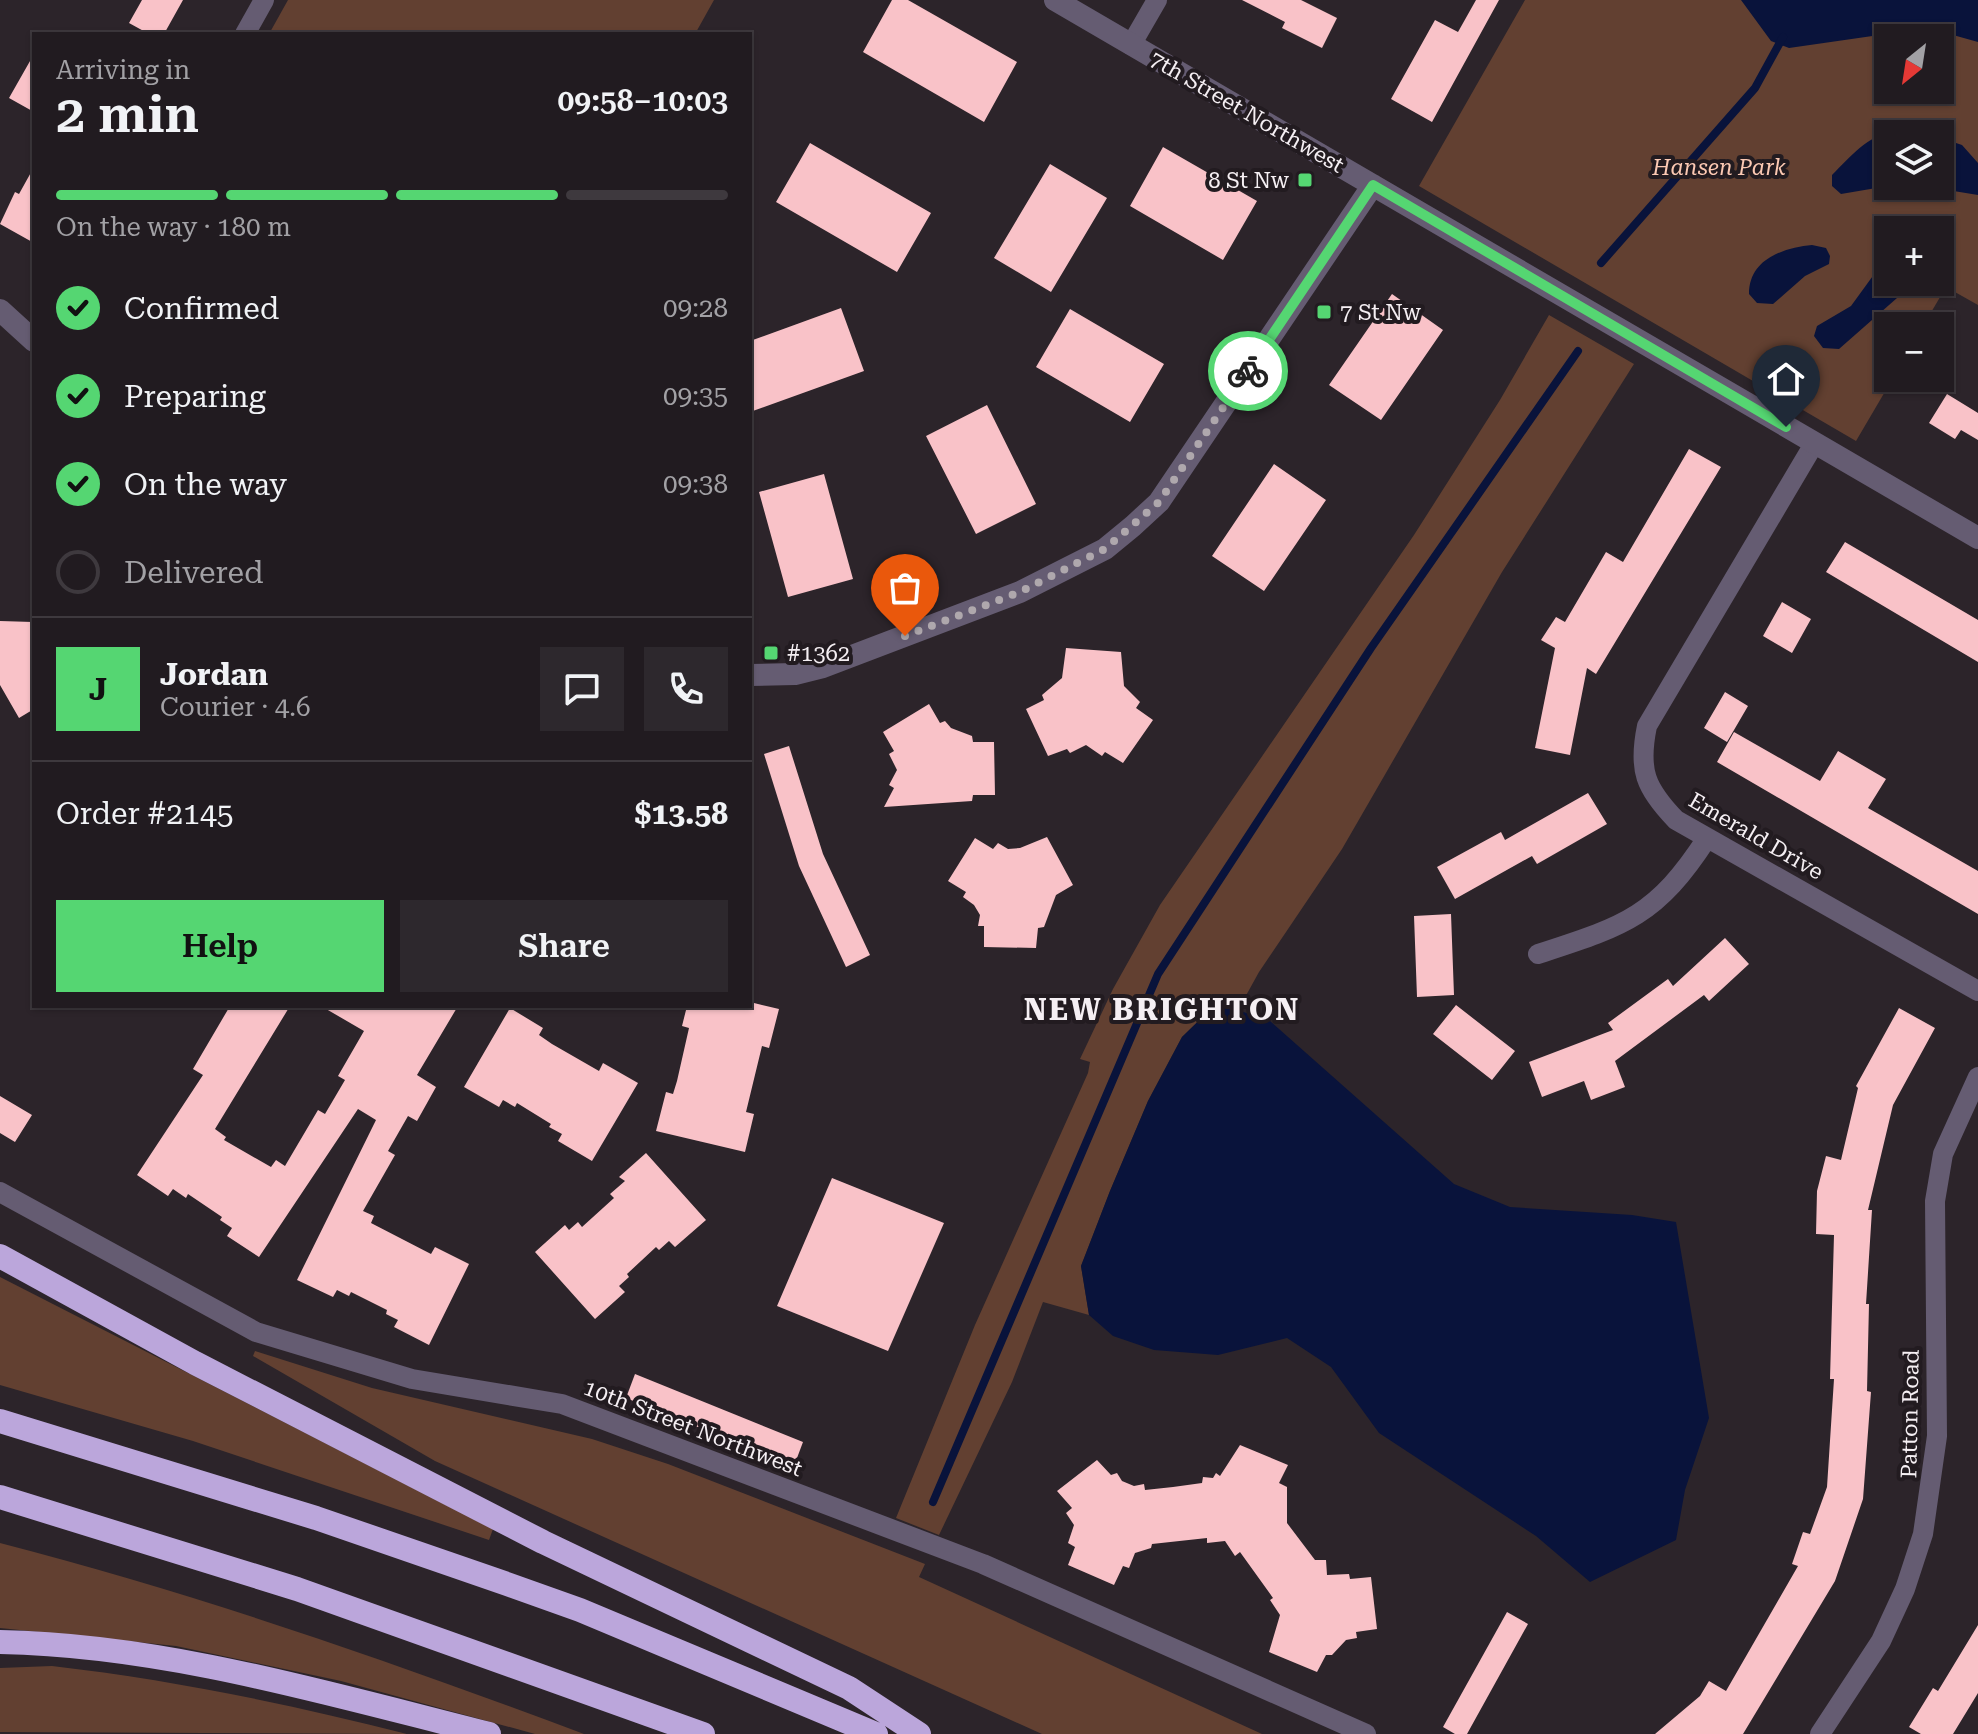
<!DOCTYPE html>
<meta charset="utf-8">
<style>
:root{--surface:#211b20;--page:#2d282d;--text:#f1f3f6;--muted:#a2a1a5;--line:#3e393e;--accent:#55d672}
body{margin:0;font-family:"Roboto Serif",serif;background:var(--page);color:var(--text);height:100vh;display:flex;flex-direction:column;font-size:30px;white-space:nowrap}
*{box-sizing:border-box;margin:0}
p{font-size:26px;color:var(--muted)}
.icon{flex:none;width:44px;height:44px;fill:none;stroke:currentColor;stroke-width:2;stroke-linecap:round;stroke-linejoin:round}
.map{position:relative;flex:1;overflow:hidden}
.details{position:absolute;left:32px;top:32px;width:720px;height:976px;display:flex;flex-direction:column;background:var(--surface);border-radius:0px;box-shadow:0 2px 6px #0004,0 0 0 2px var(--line)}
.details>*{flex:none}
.needle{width:52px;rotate:210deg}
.buttons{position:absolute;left:1874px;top:24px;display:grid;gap:16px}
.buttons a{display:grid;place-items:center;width:80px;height:80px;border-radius:0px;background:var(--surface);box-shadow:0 2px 6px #0004,0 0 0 2px var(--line);font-size:40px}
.pin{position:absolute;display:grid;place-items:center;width:68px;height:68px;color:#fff;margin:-82px -34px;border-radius:50% 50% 50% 0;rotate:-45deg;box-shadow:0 0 8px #0007}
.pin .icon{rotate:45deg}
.courier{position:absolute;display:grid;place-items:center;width:80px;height:80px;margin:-40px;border:6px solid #55d672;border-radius:50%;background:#fff;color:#222;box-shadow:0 2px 10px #0007}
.summary em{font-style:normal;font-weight:600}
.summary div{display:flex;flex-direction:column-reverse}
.summary{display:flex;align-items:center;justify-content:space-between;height:136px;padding:0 24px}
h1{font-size:52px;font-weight:600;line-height:60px}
.bar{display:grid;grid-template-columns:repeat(4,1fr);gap:12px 8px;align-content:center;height:96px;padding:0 24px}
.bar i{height:10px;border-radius:6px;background:var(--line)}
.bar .selected{background:var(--accent)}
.bar p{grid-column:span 4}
.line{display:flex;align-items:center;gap:20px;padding:0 24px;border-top:2px solid var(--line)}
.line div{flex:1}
.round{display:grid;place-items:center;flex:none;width:84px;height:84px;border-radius:0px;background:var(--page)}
ol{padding:0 24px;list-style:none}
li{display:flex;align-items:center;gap:24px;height:88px}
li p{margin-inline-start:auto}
li .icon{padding:8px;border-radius:50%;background:var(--accent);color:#111;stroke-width:4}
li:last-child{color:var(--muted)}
li i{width:44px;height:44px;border:4px solid var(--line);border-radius:50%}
.cta{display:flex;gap:16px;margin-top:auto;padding:16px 24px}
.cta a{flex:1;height:92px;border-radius:0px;background:var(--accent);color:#111;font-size:32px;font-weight:600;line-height:92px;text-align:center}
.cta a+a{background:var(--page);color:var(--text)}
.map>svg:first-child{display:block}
</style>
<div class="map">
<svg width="1978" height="1734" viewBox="0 0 1978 1734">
<rect width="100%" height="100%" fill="#2c242a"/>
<path fill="#624031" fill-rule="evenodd" d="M 288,0 L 714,0 L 695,34 L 269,34 Z
M 1525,0 L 1978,0 L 1978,305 L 1946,287 L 1923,326 L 1888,326 L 1888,378 L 1893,378 L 1856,441 L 1419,186 ZM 1888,38 L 1940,38 L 1940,90 L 1888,90 ZM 1888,134 L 1940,134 L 1940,186 L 1888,186 ZM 1888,230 L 1940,230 L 1940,282 L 1888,282 Z
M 1549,315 L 1634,364 L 1502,572 L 1342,849 L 1259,972 L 1238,1010 L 1217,1003 L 1182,1037 L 1148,1101 L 1110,1191 L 1081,1266 L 1089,1315 L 1043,1302 L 1012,1382 L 939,1535 L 896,1518 L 975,1325 L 1088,1073 L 1090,1062 L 1080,1059 L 1113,989 L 1160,905 L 1414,535 L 1500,400 Z
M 0,1277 L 493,1529 L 489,1540 L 193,1441 L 0,1385 Z
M 255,1351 L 372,1388 L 592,1439 L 668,1464 L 925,1564 L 919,1577 L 1262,1734 L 1042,1734 L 435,1461 L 253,1356 Z
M 0,1543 C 198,1594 392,1662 584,1734 L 535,1734 L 341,1681 L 176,1646 L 0,1628 Z
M 52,1666 C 173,1680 289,1704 407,1734 L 0,1732 L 0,1668 Z"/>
<path fill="#09133b" d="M 1741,0 L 1978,0 L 1978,42 L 1928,28 L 1789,48 L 1771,41 Z
M 1888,134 L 1888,186 L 1841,194 L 1832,186 L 1832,175 C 1851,156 1869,135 1888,134 Z
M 1944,139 L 1962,145 L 1978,163 L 1978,195 L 1923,186 L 1940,186 L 1940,141 Z
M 1812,245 L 1826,248 L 1830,256 L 1829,264 L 1805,276 L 1773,304 L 1757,303 L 1749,294 C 1749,259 1783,248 1812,245 Z
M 1875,273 C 1889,277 1895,283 1897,298 L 1839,349 L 1823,348 L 1814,336 L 1817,326 L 1851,306 Z
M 1217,1003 L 1270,1021 L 1454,1184 L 1510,1207 L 1632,1215 L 1676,1222 L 1709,1418 L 1685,1490 L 1676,1540 L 1590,1582 L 1536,1536 L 1379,1433 L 1331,1367 L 1287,1338 L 1218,1355 L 1154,1350 L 1113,1336 L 1089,1315 L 1081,1266 L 1110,1191 L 1148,1101 L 1182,1037 Z"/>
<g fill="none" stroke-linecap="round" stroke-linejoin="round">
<path stroke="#09133b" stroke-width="8" d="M 1601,263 L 1755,88 L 1783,37
M 933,1502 L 1158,974 L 1371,648 L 1578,351"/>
</g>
<path fill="#f9c2c8" d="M 142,0 L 183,0 L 164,34 L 149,34 L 129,23 Z
M 892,0 L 908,0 L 1017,62 L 984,122 L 863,52 Z
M 1242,0 L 1301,0 L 1337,18 L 1322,48 L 1282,28 L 1285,22 Z
M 1476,0 L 1499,0 L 1432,122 L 1391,99 L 1435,20 L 1458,32 Z
M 34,54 L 34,112 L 9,98 Z
M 810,143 L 931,213 L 897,272 L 776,202 Z
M 1163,147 L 1257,201 L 1223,260 L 1130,206 Z
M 1050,164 L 1107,198 L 1051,292 L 994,258 Z
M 34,167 L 34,243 L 0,224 L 15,192 L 19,194 Z
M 1392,294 L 1443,330 L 1381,420 L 1329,385 Z
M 841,308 L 864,371 L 750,412 L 750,341 Z
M 1070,309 L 1164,364 L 1130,422 L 1036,367 Z
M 1947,394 L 1978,413 L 1978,440 L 1961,430 L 1955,439 L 1929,423 Z
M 987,405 L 1036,504 L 976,534 L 926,436 Z
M 1689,449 L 1721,467 L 1596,674 L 1587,668 L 1570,755 L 1535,748 L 1555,648 L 1541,640 L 1556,617 L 1565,622 L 1606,552 L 1623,562 Z
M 1274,464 L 1326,500 L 1264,591 L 1212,556 Z
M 824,474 L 853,579 L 788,597 L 759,492 Z
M 1845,542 L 1978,620 L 1978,662 L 1826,572 Z
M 1782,602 L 1811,619 L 1792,653 L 1763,636 Z
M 0,621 L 33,622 L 34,709 L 19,718 L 0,685 Z
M 1066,648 L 1121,652 L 1124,686 L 1140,702 L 1136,708 L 1153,720 L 1123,763 L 1105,752 L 1102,756 L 1086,745 L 1070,753 L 1067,749 L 1048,756 L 1026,709 L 1044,700 L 1042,695 L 1062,678 Z
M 1725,692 L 1748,706 L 1727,742 L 1704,728 Z
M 929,704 L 940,723 L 945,721 L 951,728 L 972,736 L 973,742 L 994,742 L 995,795 L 973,795 L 972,801 L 884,807 L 894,788 L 889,785 L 897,770 L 889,754 L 894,751 L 883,732 Z
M 1734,732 L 1820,781 L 1838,751 L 1886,779 L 1868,808 L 1978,871 L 1978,914 L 1717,762 Z
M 789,746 L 823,854 L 870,955 L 846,967 L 799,866 L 764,754 Z
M 1588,793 L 1607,824 L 1537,864 L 1532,856 L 1455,899 L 1437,867 L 1501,832 L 1505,840 Z
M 1047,837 L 1073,885 L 1056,895 L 1044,927 L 1038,928 L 1036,948 L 984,947 L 984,926 L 978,926 L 980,915 L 974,905 L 963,897 L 966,892 L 948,881 L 975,838 L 993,849 L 998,843 L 1008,849 L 1020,848 Z
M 1451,914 L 1454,995 L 1417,997 L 1414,916 Z
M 1725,938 L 1749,964 L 1709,1001 L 1704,995 L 1615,1061 L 1625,1087 L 1591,1100 L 1584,1081 L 1542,1097 L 1529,1062 L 1613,1030 L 1608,1023 L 1668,979 L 1673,986 Z
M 750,1002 L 779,1009 L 769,1048 L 762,1046 L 746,1112 L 754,1114 L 745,1152 L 656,1131 L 666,1092 L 673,1094 L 677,1081 L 689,1028 L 682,1026 L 687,1006 L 750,1006 Z
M 1456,1005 L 1515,1051 L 1492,1080 L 1433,1034 Z
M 230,1006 L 290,1006 L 215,1129 L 226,1137 L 224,1140 L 271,1167 L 276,1160 L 285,1166 L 318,1110 L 325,1114 L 345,1080 L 338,1076 L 364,1031 L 321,1006 L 458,1006 L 417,1075 L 436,1087 L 417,1121 L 408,1116 L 388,1151 L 395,1155 L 363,1211 L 374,1216 L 371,1223 L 431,1254 L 435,1247 L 469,1264 L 429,1345 L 394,1327 L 398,1320 L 386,1314 L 387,1310 L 351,1292 L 349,1296 L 337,1290 L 333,1297 L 297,1280 L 376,1120 L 358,1109 L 259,1257 L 227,1236 L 232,1228 L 220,1220 L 222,1217 L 188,1194 L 186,1198 L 173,1189 L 168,1196 L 137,1175 L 203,1075 L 193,1069 Z
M 510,1008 L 543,1028 L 539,1035 L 552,1044 L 599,1071 L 603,1063 L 638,1083 L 592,1161 L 558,1141 L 562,1134 L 549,1127 L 551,1124 L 517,1103 L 515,1107 L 503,1100 L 499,1107 L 464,1087 Z
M 1899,1008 L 1935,1028 L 1893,1105 L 1868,1210 L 1872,1210 L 1866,1304 L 1869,1304 L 1867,1391 L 1871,1392 L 1863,1499 L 1835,1581 L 1743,1734 L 1655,1734 L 1700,1696 L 1709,1681 L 1726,1691 L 1798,1566 L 1792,1564 L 1803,1532 L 1810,1534 L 1827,1487 L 1834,1379 L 1830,1379 L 1834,1235 L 1816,1234 L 1817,1191 L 1826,1156 L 1841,1160 L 1858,1088 L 1856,1086 Z
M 0,1096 L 32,1115 L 15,1142 L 0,1133 Z
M 646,1153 L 706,1220 L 675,1247 L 669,1241 L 659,1250 L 656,1247 L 627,1274 L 629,1277 L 619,1286 L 625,1292 L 595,1319 L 535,1252 L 565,1225 L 569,1230 L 578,1222 L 582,1227 L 614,1198 L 610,1194 L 625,1181 L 619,1177 Z
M 832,1178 L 944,1223 L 888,1351 L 777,1306 Z
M 635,1374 L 803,1442 L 794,1466 L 626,1398 Z
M 1240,1445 L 1288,1465 L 1279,1483 L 1287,1487 L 1287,1523 L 1315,1560 L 1326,1560 L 1327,1575 L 1349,1574 L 1350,1579 L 1371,1577 L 1377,1629 L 1356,1632 L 1357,1638 L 1346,1640 L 1332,1655 L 1326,1655 L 1317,1672 L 1269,1652 L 1280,1615 L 1270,1600 L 1273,1598 L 1240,1552 L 1235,1556 L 1225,1541 L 1207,1543 L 1207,1538 L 1152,1544 L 1151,1548 L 1135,1553 L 1129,1568 L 1123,1566 L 1114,1585 L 1068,1565 L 1075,1547 L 1068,1543 L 1074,1525 L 1066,1513 L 1072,1508 L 1057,1491 L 1097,1460 L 1111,1475 L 1117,1473 L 1122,1481 L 1134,1486 L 1144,1484 L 1145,1490 L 1173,1487 L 1202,1483 L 1203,1477 L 1213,1478 L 1216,1473 L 1220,1476 Z
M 1507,1612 L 1528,1624 L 1467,1734 L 1455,1734 L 1443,1727 Z
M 1978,1625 L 1978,1693 L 1953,1734 L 1921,1734 L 1909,1727 L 1933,1688 L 1938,1691 Z"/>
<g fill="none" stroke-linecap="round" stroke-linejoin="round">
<path stroke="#655c72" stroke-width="20" d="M 245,34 L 264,0
M 1131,45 L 1157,0
M 1814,444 L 1647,726 C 1638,770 1645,788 1676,820 L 1978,991
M 1538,954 C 1624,926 1656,917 1707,838
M 0,1192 L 256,1332 L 412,1379 L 562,1404 L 983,1564 L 1366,1734
M 1820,1734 L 1881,1641 L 1905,1589 L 1923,1534 L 1937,1436 L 1935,1201 L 1943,1154 L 1978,1077"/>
<path stroke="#655c72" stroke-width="22" d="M 1055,0 L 1978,538
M 0,310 L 34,341
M 750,675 L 795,674 L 823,667 L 1020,592 L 1105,549 L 1133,526 L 1159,502 L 1373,185"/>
<path stroke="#bba6db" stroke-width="24" d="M 0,1256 L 195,1363 L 543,1542 L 849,1688 L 919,1734
M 0,1421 L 316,1518 L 507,1584 L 580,1610 L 876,1734
M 0,1497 L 297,1589 L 703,1734
M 0,1642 C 165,1645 329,1694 489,1734"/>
</g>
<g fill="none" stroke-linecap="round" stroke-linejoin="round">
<path stroke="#afa8ad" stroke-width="8" stroke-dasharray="0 14.4" d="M 905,636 L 1020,592 L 1105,549 L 1159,502 L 1248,371"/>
<path stroke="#55d672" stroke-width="10" d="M 1248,371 L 1373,185 L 1786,427"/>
</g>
<g fill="#55d672" stroke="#221b20" stroke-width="3">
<rect x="1297" y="172" width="16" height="16" rx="4"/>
<rect x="1316" y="304" width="16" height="16" rx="4"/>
<rect x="763" y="645" width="16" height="16" rx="4"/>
</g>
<g text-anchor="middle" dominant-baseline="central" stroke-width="8" stroke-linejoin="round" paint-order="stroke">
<g font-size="22" fill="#f5eff3" stroke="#221b20">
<text transform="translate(1247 112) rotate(30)">7th Street Northwest</text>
<text transform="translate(1756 836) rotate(30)">Emerald Drive</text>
<text transform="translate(1910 1414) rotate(-89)">Patton Road</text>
<text transform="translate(693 1428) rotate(21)">10th Street Northwest</text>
</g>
<g font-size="22" font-style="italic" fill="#fcc9b3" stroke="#221b20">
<text x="1719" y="167">Hansen Park</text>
</g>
<g font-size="22" fill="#f5eff3" stroke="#221b20" text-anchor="start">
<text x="1289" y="180" text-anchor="end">8 St Nw</text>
<text x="1340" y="312">7 St Nw</text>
<text x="787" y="653">#1362</text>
</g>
<g font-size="30" font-weight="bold" letter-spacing="2" fill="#f5eff3" stroke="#221b20">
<text x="1162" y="1009">NEW BRIGHTON</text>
</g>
</g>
</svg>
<div class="buttons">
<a><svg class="needle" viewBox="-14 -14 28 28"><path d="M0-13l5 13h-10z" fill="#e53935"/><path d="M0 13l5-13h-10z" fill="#a2a1a5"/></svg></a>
<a><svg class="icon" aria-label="layers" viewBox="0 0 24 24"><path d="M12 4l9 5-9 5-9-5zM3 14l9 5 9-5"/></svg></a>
<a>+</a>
<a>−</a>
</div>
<div class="pin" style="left:905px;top:636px;background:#ea580c"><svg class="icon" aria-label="bag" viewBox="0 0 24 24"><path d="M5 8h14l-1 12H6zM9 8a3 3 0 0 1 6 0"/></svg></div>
<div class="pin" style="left:1786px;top:427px;background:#1f2937"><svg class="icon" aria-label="home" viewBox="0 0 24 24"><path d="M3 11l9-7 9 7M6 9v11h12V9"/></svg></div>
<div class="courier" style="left:1248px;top:371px"><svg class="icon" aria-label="bike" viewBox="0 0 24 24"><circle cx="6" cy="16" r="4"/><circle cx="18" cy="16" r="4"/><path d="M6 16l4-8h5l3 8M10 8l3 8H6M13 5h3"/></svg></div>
<section class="details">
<div class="summary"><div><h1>2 min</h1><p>Arriving in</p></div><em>09:58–10:03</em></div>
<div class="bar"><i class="selected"></i><i class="selected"></i><i class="selected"></i><i></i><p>On the way · 180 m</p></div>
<ol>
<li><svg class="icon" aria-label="check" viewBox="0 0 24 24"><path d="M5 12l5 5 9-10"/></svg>Confirmed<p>09:28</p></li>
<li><svg class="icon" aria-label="check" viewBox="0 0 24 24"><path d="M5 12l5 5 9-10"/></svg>Preparing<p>09:35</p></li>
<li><svg class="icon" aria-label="check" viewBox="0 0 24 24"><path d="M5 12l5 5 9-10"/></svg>On the way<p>09:38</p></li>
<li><i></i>Delivered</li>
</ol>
<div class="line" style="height:144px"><b class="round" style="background:var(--accent);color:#111">J</b><div><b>Jordan</b><p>Courier · 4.6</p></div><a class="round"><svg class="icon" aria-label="chat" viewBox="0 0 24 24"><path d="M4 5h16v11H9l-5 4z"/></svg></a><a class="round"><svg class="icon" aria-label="phone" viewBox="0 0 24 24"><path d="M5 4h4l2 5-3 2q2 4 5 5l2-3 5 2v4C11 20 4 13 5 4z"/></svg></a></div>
<div class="line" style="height:104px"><div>Order #2145</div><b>$13.58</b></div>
<div class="cta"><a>Help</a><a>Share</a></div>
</section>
</div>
